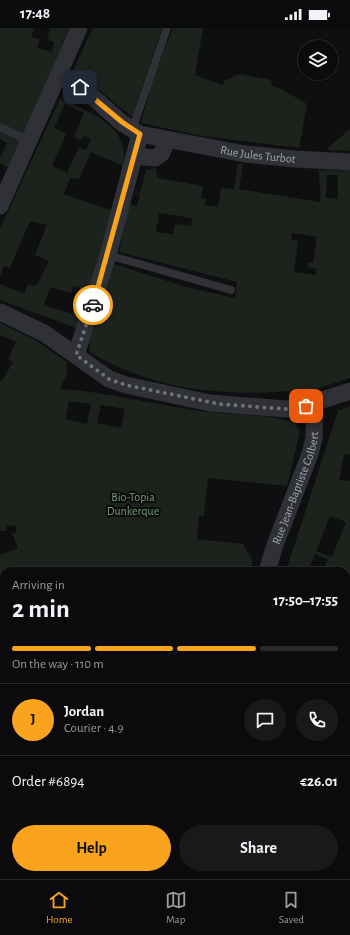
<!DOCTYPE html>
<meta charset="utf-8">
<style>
:root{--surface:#0b0b0d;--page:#19191b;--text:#f1f3f6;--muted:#9a9b9d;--line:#2b2b2e;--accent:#faa41e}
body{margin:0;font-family:"Alegreya Sans",sans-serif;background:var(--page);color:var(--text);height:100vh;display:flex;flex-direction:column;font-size:15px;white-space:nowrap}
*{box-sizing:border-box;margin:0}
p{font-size:13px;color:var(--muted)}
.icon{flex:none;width:22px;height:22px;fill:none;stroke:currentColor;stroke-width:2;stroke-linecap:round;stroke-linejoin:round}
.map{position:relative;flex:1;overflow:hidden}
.sheet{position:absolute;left:0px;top:539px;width:350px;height:312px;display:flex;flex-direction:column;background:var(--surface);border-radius:12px 12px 0 0;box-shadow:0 1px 3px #0004,0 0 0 1px var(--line)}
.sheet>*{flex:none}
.tools{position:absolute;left:298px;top:12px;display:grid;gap:8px}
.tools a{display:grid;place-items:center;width:40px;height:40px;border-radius:50%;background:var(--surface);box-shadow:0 1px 3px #0004,0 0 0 1px var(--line);font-size:20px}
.pin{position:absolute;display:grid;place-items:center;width:34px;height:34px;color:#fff;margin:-17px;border-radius:8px;box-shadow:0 2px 6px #0006}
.courier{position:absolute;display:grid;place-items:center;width:40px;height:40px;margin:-20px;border:3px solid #faa41e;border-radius:50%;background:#fff;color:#222;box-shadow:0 1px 5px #0007}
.overview em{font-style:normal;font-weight:600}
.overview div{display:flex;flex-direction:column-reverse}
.overview{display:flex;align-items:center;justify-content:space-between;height:68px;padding:0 12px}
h1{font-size:26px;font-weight:600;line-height:30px}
.bar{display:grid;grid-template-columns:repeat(4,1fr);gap:6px 4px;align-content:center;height:48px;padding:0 12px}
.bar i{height:5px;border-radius:3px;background:var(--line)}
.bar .on{background:var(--accent)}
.bar p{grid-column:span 4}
.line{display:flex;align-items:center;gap:10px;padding:0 12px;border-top:1px solid var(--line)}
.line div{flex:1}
.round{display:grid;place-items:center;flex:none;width:42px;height:42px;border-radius:21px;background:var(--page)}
.primary-button{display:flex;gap:8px;margin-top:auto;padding:8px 12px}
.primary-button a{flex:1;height:46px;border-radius:24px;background:var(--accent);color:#111;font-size:16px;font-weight:600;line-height:46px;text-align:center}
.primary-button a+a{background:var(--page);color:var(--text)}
.status{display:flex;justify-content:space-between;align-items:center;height:28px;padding:0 20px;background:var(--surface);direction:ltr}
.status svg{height:11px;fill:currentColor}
.dock{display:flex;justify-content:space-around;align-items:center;height:56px;border-top:1px solid var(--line);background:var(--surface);font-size:11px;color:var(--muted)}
.dock a{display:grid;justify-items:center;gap:2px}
.dock .on{color:var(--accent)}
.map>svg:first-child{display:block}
</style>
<div class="status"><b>17:48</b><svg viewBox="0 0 49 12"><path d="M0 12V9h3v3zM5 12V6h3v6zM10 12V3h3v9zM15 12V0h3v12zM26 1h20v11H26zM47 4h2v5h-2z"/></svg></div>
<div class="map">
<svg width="350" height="851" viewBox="0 0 350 851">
<rect width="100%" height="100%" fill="#0f0f11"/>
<path fill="#1c231c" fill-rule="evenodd" d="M 0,0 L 34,0 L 31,9 L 40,11 L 37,20 L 52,24 L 54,14 L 47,12 L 50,0 L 69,0 L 23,106 L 0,95 Z
M 93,0 L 162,0 L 132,89 L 88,53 L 76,46 L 74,40 Z
M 173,0 L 203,0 L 195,47 L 223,57 L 224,53 L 239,46 L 271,52 L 272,58 L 283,62 L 307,76 L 299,120 L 202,108 L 141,95 L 153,51 Z
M 60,71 C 88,83 132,98 123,138 L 91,124 L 79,151 L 70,150 L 64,166 L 113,183 L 79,301 L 0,272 L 0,256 L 24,266 L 28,256 L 34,258 L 37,257 L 49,233 L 35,227 L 47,197 L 30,193 L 10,240 L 4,238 L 0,248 L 0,201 ZM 65,76 L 84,85 L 74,109 L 81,112 L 83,108 L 91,111 L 86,122 L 79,119 L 67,145 L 52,138 L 66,106 L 54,100 ZM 73,258 L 80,260 L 72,286 L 44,277 L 50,259 L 71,265 Z
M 350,101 L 350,123 L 328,122 L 328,120 Z
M 0,103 L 21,112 L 8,139 L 0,135 L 0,130 L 7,115 L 0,111 Z
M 238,135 L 243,136 L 239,161 L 320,174 C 322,162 318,154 319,142 L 350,143 L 350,350 L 298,367 L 299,362 C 228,370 151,362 90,324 L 89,311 L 114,236 L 186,259 L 235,270 L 237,254 L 119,224 L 129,176 L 137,178 L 140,167 L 132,164 L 140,165 L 146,142 L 156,140 L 157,150 L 203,158 L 201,170 L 206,171 L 205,177 L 218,179 L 221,160 L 234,161 ZM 327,147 L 338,147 L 338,171 L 326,170 ZM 159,185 L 192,190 L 191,198 L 175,196 L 173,206 L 156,204 ZM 292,205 L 317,209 L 313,235 L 308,235 L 308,239 L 317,241 L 316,247 L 294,244 L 298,213 L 291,212 Z
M 0,295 L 37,313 L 67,334 L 67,345 L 60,361 C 110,364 158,378 208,384 C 236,388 268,385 295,395 L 300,404 L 287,458 L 208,450 L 204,488 L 199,488 L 197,511 L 243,516 L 252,532 L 252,543 L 4,543 L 4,677 L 0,679 L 0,527 L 18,520 L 12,505 L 16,505 L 17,498 L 7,497 L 6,503 L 0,503 L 0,353 L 2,353 L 13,334 L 8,331 L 16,314 L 1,307 L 0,309 ZM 69,373 L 91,376 L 87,396 L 65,391 ZM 101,377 L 125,381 L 121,400 L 97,395 Z
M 350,378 L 350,426 L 344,427 L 339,452 L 350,453 L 350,558 L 346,558 L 346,543 L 323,543 L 328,531 L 315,526 L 308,543 L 286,543 L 338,383 ZM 330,488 L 346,494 L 332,529 L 316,523 Z
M 350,578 L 350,588 L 348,587 L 347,590 L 348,605 L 350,606 L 350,640 L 346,639 L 346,579 Z
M 346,677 L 350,678 L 350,753 L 346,752 Z
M 347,762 L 350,763 L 350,851 L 313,851 L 314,848 L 311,847 L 346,847 Z
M 23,847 L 206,847 L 206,851 L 24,851 Z"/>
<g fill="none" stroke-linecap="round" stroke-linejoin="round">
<path stroke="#303136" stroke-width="8" d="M 0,99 L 30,113
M 132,102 L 167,0
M 108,227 L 231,262"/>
<g stroke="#303136" stroke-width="17">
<path id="s1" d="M 59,48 L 86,63 L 122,95 L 140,106 L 245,126 L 295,131 L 350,134"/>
<path d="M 134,128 L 155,130 L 162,125 L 167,112"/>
<path d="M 0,178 L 79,0"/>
<path d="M 0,284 L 44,305 L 109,351 L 126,357 L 210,375 L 285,381 L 301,379 L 350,363"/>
<path d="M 76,327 L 108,227 L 140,106"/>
<path id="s2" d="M 267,543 L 275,517 L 310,426 L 314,410 L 315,375"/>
<path d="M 346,571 L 350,570"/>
<path d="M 0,838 L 2,851"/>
<path d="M 240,851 L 240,847"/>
</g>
</g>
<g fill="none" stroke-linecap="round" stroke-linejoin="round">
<path stroke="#6d717a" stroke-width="4" stroke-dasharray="0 7.2" d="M 93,277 L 76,327 L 109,351 L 126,357 L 219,376 L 285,381 L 306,378"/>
<path stroke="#faa41e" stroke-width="5" d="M 80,59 L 122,94 L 140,106 L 93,277"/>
</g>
<g text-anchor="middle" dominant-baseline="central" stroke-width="4" stroke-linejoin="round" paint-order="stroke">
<g font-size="12" fill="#9fa6b2" stroke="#0a0a0c">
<text stroke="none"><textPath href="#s1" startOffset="220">Rue Jules Turbot</textPath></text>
<text stroke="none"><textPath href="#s2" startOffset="88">Rue Jean-Baptiste Colbert</textPath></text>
</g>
<g font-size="12" fill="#759f75" stroke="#0a0a0c">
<text x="133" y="469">Bio-Topia<tspan x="133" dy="14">Dunkerque</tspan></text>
</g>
</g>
</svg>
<div class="tools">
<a><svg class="icon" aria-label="layers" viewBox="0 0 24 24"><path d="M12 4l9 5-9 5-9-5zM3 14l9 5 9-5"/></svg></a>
</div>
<div class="pin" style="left:306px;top:378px;background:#ea580c"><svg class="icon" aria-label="bag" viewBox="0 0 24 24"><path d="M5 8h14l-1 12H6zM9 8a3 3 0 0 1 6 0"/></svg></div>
<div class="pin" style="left:80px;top:59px;background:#1f2937"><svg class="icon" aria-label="home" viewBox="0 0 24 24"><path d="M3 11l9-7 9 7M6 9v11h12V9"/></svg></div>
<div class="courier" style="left:93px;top:277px"><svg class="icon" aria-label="car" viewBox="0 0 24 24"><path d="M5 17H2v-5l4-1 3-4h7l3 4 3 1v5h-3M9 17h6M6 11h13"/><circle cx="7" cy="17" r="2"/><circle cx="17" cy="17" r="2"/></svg></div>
<section class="sheet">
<div class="overview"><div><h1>2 min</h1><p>Arriving in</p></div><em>17:50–17:55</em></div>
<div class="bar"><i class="on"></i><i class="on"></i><i class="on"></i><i></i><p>On the way · 110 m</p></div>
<div class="line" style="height:72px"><b class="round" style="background:var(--accent);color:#111">J</b><div><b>Jordan</b><p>Courier · 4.9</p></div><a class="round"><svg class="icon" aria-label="chat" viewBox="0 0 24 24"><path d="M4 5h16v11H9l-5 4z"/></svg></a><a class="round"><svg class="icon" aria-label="phone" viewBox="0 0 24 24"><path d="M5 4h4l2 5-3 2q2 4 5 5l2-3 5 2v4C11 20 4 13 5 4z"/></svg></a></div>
<div class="line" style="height:52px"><div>Order #6894</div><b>€26.01</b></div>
<div class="primary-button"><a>Help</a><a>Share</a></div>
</section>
</div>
<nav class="dock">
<a class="on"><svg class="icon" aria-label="home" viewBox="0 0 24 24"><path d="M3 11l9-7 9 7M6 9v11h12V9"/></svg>Home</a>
<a><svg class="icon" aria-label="map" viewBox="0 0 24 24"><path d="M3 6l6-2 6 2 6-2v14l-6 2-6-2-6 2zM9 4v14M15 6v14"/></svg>Map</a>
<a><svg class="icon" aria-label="saved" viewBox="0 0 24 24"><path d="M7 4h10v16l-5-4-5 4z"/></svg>Saved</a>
</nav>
